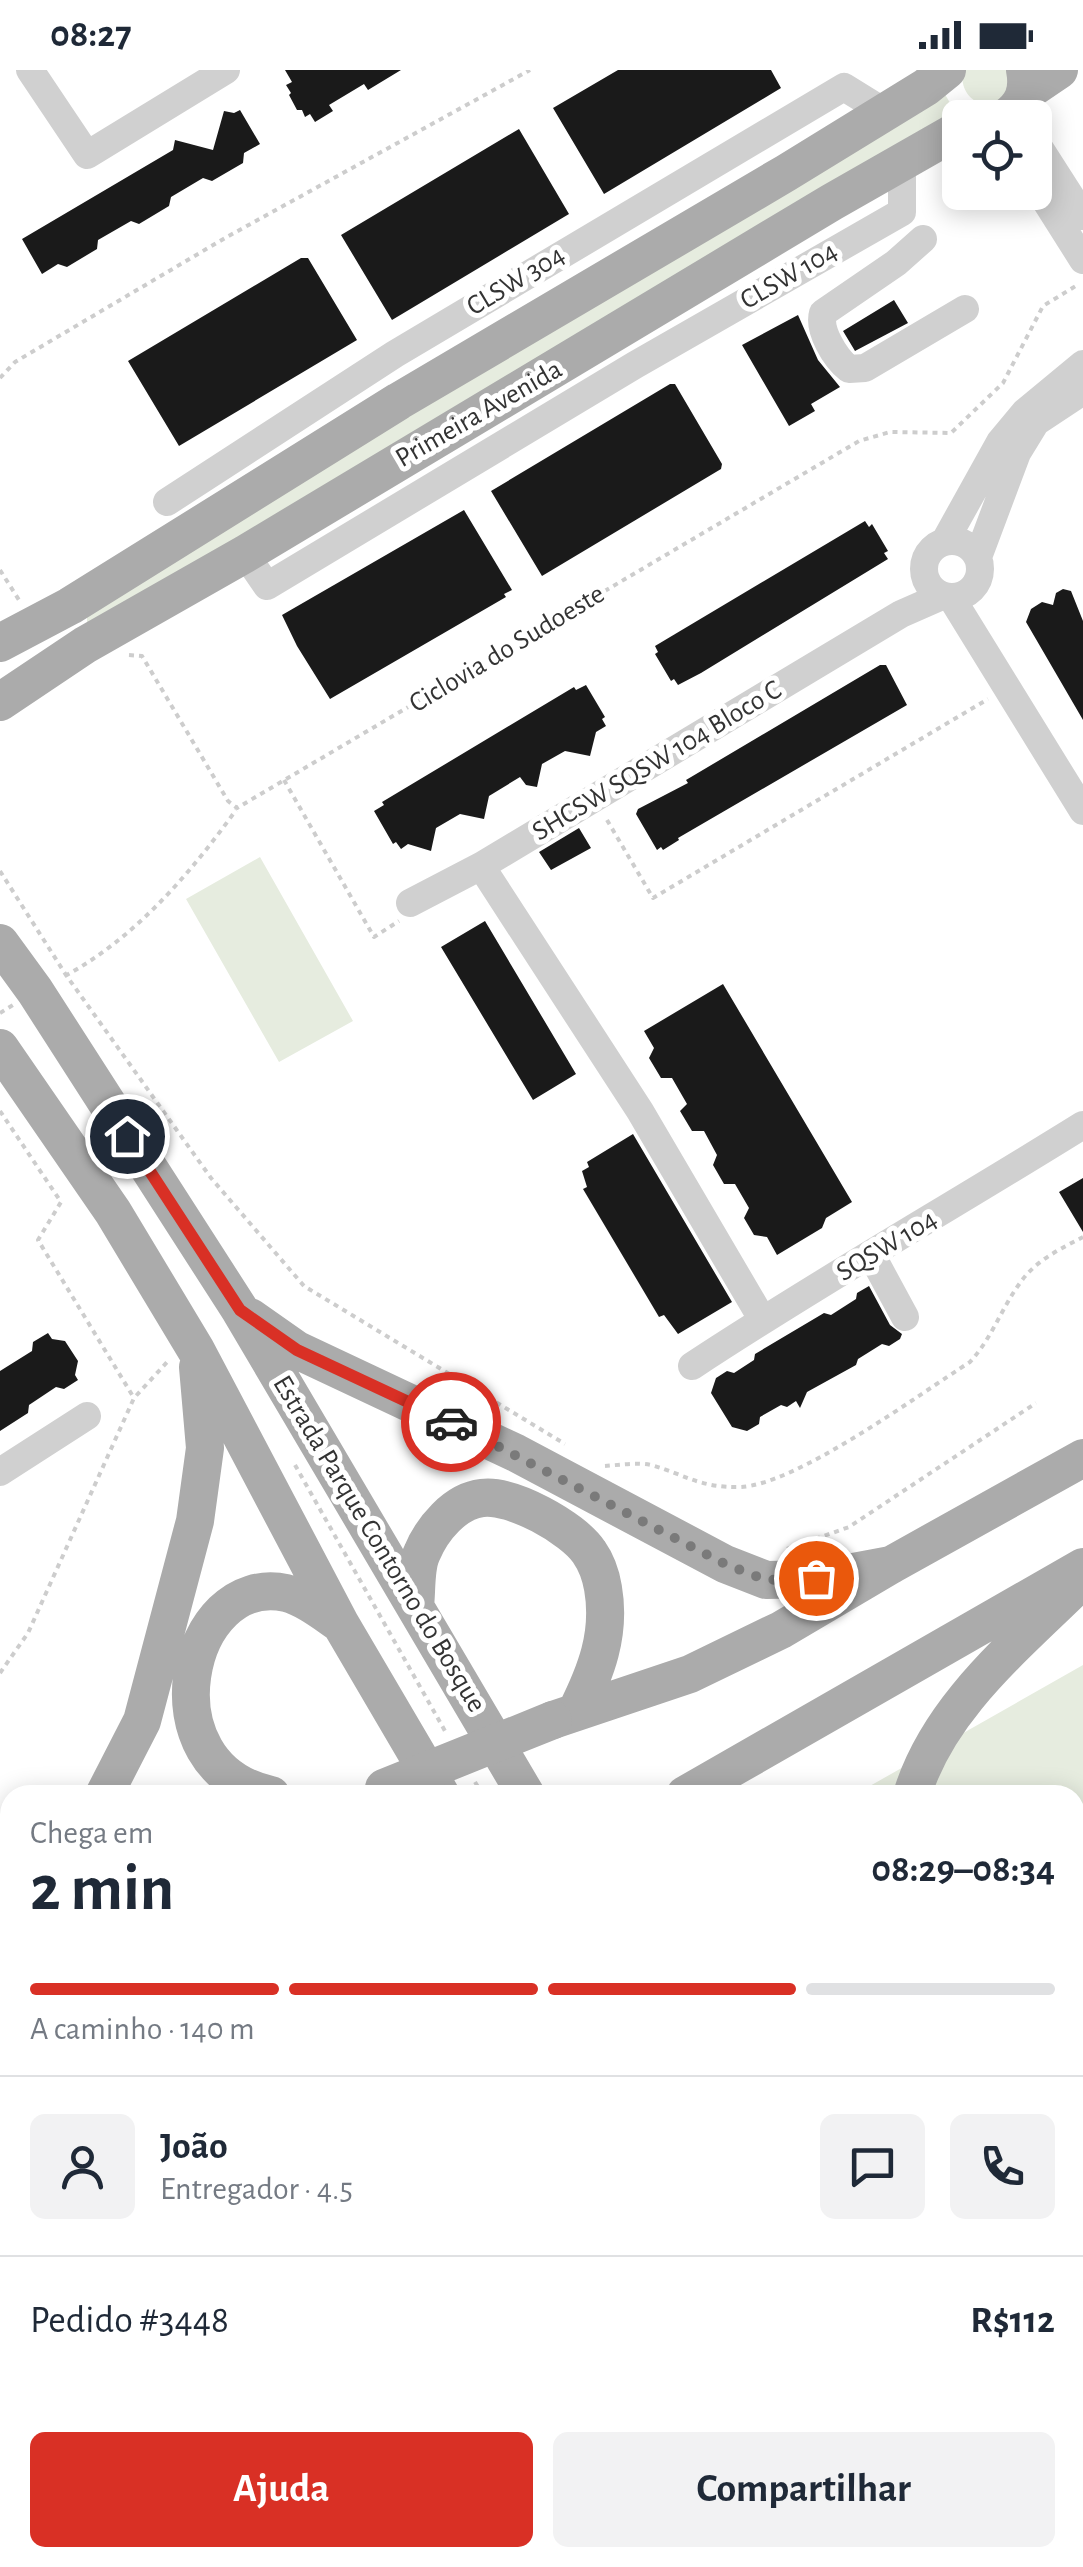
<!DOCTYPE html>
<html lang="pt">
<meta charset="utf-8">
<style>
:root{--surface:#fff;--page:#f2f2f3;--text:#1f2937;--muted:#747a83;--line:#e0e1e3;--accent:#d93025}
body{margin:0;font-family:"Alegreya Sans",sans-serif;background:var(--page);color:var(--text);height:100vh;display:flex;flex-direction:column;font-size:38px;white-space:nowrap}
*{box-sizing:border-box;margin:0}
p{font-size:32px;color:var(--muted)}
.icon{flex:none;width:55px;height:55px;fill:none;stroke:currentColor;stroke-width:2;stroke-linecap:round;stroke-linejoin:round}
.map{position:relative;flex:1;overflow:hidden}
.details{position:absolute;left:0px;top:1715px;width:1085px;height:782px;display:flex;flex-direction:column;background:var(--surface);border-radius:30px 30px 0 0;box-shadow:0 5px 25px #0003}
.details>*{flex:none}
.fabs{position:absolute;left:942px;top:30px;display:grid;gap:20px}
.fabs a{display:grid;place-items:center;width:110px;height:110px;border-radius:15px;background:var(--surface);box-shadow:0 5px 25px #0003;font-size:50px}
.pin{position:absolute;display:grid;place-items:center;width:85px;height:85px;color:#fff;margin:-42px;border:5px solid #fff;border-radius:50%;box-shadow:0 2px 10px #0007}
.courier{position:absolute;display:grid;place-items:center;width:100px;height:100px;margin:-50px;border:8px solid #d93025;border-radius:50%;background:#fff;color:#222;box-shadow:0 2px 12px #0007}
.overview em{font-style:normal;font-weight:700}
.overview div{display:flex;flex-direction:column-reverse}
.overview{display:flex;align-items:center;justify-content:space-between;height:170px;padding:0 30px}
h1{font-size:65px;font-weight:700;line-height:75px}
.bar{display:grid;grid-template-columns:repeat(4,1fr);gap:15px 10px;align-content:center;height:120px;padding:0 30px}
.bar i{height:12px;border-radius:8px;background:var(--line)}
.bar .active{background:var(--accent)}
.bar p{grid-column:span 4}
.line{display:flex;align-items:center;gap:25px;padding:0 30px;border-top:2px solid var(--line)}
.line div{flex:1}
.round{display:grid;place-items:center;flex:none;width:105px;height:105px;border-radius:15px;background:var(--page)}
.button{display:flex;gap:20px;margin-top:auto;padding:20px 30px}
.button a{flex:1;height:115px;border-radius:15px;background:var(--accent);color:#fff;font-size:40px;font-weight:700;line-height:115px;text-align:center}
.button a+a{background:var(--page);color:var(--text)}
.status{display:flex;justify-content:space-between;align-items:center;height:70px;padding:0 50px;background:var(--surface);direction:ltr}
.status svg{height:28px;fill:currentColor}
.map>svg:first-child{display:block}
</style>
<div class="status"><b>08:27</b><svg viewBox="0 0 49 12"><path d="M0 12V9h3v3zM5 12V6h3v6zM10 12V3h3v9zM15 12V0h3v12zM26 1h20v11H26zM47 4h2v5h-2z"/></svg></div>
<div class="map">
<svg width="1083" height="2497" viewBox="0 0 1083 2497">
<rect width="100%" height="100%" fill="#fff"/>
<path fill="#e6ecdf" d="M 963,0 L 1016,0 L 1018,8 L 994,36 C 973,36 959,21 963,0 Z
M 943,21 L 956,43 L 96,556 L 87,554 L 87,542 Z
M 260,787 L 353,951 L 279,992 L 186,829 Z
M 1083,1595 L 1083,2497 L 821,2497 L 815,2488 L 1075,2488 L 1075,1725 L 854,1725 Z"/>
<path fill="#1a1a1a" d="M 285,0 L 401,0 L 368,20 L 364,14 L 329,35 L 333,41 L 315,52 L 310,44 L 305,47 L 302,40 L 297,40 L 289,25 L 291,23 L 286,15 L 292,12 Z
M 618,0 L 771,0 L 781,18 L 604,124 L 553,38 Z
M 240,40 L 260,74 L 244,83 L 243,93 L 212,111 L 203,108 L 171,127 L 169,136 L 139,154 L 131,151 L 98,170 L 97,179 L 67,197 L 58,194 L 42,204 L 22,169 L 173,80 L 175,70 L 213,80 L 224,41 L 234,43 Z
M 519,59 L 569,144 L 392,250 L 341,165 Z
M 301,188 L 308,188 L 357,270 L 179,376 L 128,291 Z
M 894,230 L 908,253 L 855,281 L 843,261 Z
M 798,245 L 818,290 L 840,317 L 811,334 L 815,341 L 789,356 L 742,275 Z
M 670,314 L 675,314 L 722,394 L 721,399 L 542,506 L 491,421 Z
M 464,440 L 512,520 L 504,524 L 506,527 L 330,629 L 297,576 L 282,545 Z
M 865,451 L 869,457 L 872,454 L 888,481 L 884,483 L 888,489 L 701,603 L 678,615 L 674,609 L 671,611 L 655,584 L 658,582 L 655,576 Z
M 1063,519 L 1071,521 L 1083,551 L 1083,650 L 1026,552 L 1031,539 L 1042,532 L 1053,535 L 1056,523 Z
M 880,595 L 886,595 L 907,635 L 678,768 L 679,770 L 663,780 L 661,777 L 657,780 L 636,744 L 638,739 L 688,713 L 686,710 Z
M 586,615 L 605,647 L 602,649 L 606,656 L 596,662 L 590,686 L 565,681 L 542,694 L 537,717 L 526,715 L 520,707 L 489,726 L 484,749 L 460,744 L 436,758 L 431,781 L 408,774 L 401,779 L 396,772 L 393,774 L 374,741 L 384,735 L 382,732 L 574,617 L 576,620 Z
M 579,758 L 591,778 L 551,800 L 539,782 Z
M 485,851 L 576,1004 L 533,1030 L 441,877 Z
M 723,914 L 852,1132 L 826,1148 L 822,1158 L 777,1185 L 767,1167 L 754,1165 L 744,1148 L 749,1138 L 735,1114 L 724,1114 L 713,1095 L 717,1085 L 704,1061 L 692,1061 L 680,1041 L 687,1034 L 672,1008 L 661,1008 L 649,988 L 654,978 L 644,961 Z
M 633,1064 L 732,1232 L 678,1264 L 664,1245 L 659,1247 L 583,1119 L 587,1117 L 582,1101 L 589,1097 L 587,1092 Z
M 1083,1108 L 1083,1162 L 1059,1122 Z
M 869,1216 L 890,1255 L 902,1264 L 900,1269 L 889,1276 L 882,1274 L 858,1289 L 856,1295 L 807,1322 L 800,1338 L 796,1331 L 787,1337 L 781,1335 L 760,1347 L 759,1354 L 747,1361 L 732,1357 L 711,1323 L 716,1308 L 727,1301 L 734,1303 L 754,1290 L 755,1284 L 824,1243 L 831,1245 L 856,1229 L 857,1223 Z
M 48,1263 L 52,1269 L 65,1271 L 78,1291 L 75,1305 L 78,1310 L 64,1319 L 56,1317 L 29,1335 L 28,1343 L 0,1361 L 0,1301 L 32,1281 L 33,1272 Z"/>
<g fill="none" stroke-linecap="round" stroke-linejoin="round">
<path stroke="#cdcdcd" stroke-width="4" stroke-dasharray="5 5" stroke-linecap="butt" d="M 0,308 L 15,292 L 225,168 L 530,0
M 0,500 L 19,530
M 129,585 L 142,586 L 228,731 L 237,738 L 859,371 L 890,362 L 951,363 L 1003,313 L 1043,236 L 1079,214
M 284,710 L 374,867 L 399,851
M 607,750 L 653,828 L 988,629
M 0,801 L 66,905 L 211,1108 L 304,1216 L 565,1374
M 65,906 C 135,868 190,804 236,740
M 0,943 L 13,935
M 0,1041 L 61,1132 L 38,1170 L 134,1328
M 295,1395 L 445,1661
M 605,1396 C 619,1395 638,1392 651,1395 C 686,1405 700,1418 740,1417 C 796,1415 918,1325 970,1292 C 992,1268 1001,1239 1020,1213 C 1035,1191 1060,1179 1083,1167
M 787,1479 L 849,1457 L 1036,1333
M 0,1603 L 28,1563 L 134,1328 L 169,1290
M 475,1712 L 483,1725
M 0,2040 L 10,2039
M 1075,2101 L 1083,2073
M 1075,2141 L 1083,2226
M 900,2488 L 907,2497
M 985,2488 L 991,2497"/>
<path stroke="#d0d0d0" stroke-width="28" d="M 30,0 L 87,85 L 226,0
M 1035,71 L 1083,146
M 1035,114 L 1083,190
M 923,169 L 896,193 L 823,243 C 818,260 835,288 849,299 L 865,298 L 965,239
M 167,432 L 395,284 L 844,17 L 886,43
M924 499a28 28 0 1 1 56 0a28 28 0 1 1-56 0Z
M 945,471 L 1000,372 L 1025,342 L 1083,294
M 245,484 L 267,516 L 635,295 L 902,142 L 902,93
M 978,487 L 1017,383 L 1036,352 L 1083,321
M 951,527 L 1083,741
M 481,796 L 640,1041 L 762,1249
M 410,833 L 481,796 L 901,544 L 942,526
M 872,1186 L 905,1247
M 692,1296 C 819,1212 953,1136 1083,1055
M 0,1402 L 87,1346
M 0,2198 L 10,2197
M 2,2368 L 5,2497"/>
<path stroke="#ababab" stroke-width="38" d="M 1025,23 L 1059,0
M 1005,48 C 1023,36 1029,21 1025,0
M 0,573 L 70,536 L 399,331 L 786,103 L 926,17 L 947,0
M 0,632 L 85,575 L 245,484 L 832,132 L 960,59
M 0,873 L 35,921 L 240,1240 L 526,1725
M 0,978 L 113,1142 L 196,1280 L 340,1553 L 441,1725
M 250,1247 L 297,1280 L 516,1383 L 725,1494 L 766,1510 L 816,1509 L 891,1495
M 415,1536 C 417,1520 415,1497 422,1483 C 432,1459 455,1431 482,1428 C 512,1424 573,1458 589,1482 C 596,1492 601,1506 603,1518 C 611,1564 596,1602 576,1642
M 553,1650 L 690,1604 L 781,1560 L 891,1495 L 1083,1388
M 104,1725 L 142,1651 L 195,1451 L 205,1378 L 198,1297
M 271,1725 C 142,1698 185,1501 286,1523 C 305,1528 323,1542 339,1553
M 685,1725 L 1083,1497
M 912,1725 C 938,1639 1013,1578 1075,1517
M 0,1827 L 10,1818
M 1075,1979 L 1083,1966
M 0,1996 L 10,1992
M 1075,2361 L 1083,2413
M 940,2488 L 947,2497
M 1031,2488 L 1037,2497"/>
<path stroke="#ababab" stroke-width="38" d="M 384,1718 L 553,1650"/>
</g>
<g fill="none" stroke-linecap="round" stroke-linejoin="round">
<path stroke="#7a7a7a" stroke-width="10" stroke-dasharray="0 18" d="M 451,1352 L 725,1494 L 766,1510 L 816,1508"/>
<path stroke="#d93025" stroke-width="12" d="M 127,1066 L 240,1240 L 297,1280 L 451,1352"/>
</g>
<g text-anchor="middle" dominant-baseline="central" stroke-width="10" stroke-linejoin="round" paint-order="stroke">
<g font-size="28" fill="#333" stroke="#fff">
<text transform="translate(789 206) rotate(-30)">CLSW 104</text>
<text transform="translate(516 211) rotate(-31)">CLSW 304</text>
<text transform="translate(479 344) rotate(-30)">Primeira Avenida</text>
<text transform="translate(507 579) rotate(-31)">Ciclovia do Sudoeste</text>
<text transform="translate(657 691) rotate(-31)">SHCSW SQSW 104 Bloco C</text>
<text transform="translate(887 1176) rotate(-31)">SQSW 104</text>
<text transform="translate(379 1474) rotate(59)">Estrada Parque Contorno do Bosque</text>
</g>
</g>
</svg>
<div class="fabs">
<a><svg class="icon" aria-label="locate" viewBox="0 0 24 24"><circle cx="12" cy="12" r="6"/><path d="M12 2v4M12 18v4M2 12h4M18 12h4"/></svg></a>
</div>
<div class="pin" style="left:816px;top:1508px;background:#ea580c"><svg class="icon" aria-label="bag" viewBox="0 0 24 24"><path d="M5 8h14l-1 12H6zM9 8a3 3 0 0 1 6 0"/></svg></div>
<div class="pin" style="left:127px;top:1066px;background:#1f2937"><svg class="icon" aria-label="home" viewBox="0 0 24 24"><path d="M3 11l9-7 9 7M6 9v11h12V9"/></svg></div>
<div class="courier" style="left:451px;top:1352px"><svg class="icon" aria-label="car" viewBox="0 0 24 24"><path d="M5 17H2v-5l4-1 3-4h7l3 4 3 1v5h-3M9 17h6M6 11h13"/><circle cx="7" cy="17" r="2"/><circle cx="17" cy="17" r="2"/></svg></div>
<section class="details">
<div class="overview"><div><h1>2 min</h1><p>Chega em</p></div><em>08:29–08:34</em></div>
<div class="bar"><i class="active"></i><i class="active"></i><i class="active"></i><i></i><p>A caminho · 140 m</p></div>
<div class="line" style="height:180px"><a class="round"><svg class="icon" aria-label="person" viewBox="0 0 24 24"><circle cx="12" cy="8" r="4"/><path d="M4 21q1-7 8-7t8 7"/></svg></a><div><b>João</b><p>Entregador · 4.5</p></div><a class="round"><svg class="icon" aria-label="chat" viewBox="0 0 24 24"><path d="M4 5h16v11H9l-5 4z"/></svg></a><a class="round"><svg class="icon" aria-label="phone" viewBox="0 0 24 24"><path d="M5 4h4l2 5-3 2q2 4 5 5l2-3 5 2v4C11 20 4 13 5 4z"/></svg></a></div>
<div class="line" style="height:130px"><div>Pedido #3448</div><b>R$112</b></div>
<div class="button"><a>Ajuda</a><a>Compartilhar</a></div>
</section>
</div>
